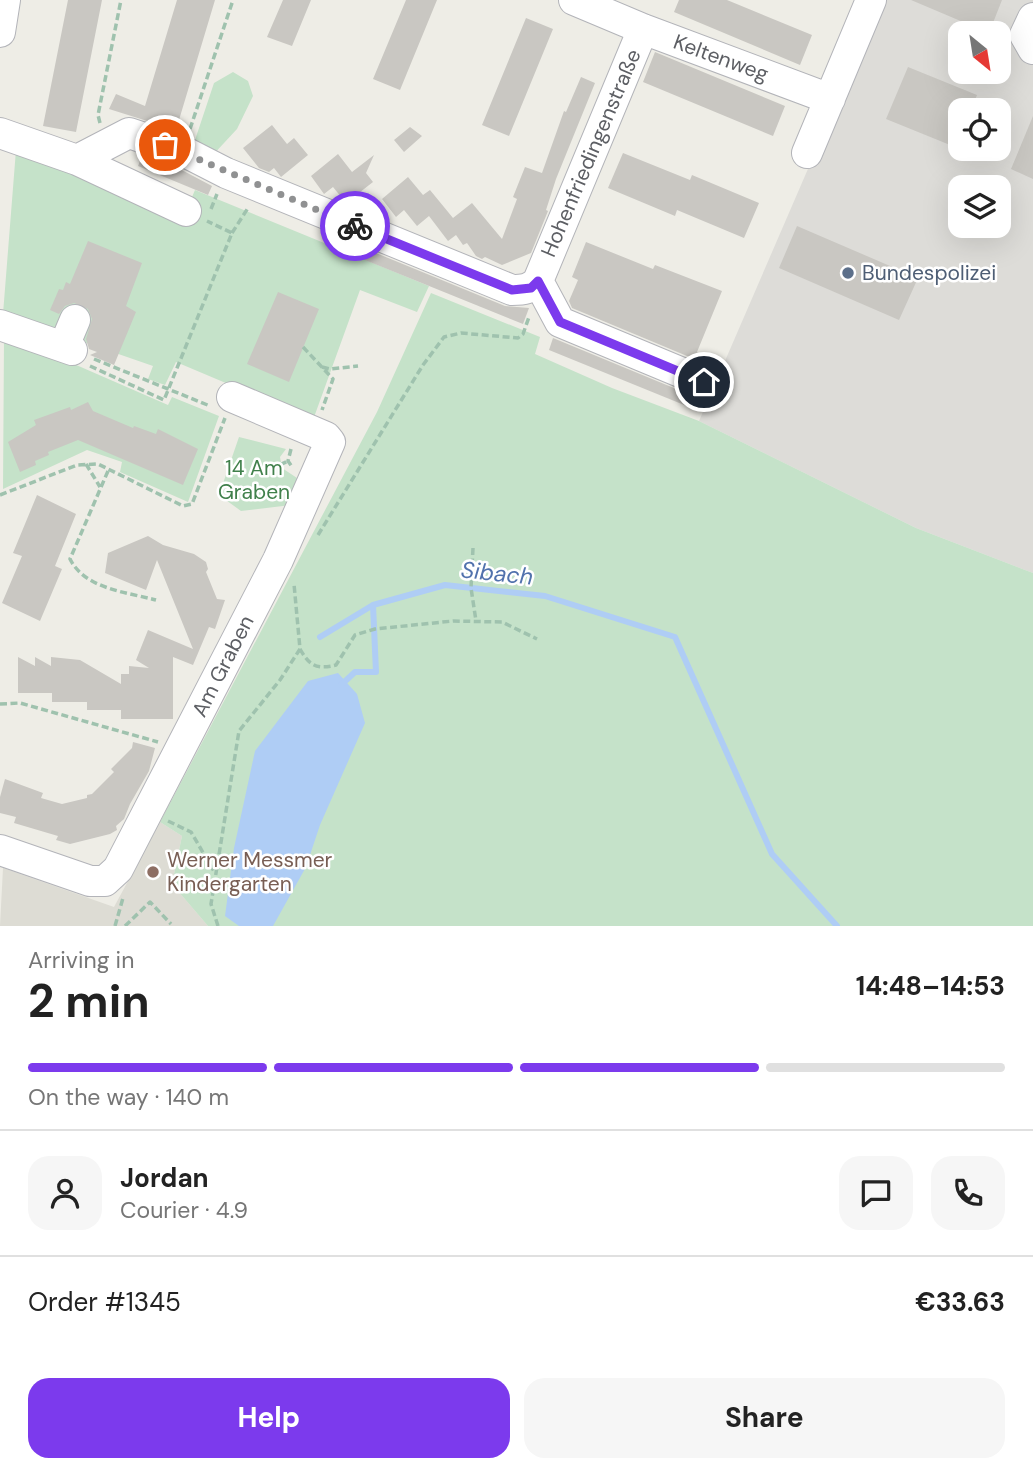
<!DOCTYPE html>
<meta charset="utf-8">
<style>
:root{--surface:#fff;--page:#f6f6f6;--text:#222;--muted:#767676;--line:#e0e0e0;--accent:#7c3aed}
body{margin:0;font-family:"DM Sans",sans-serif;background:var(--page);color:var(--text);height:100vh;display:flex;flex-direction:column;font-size:26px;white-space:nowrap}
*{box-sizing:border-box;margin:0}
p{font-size:23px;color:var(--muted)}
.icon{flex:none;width:38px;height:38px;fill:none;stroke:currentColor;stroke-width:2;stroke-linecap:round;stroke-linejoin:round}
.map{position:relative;height:926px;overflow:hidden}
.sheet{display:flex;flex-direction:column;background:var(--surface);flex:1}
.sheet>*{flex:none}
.needle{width:46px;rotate:150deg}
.buttons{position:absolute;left:948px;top:21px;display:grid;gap:14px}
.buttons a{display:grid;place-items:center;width:63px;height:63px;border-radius:14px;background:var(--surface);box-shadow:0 7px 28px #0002;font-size:35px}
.pin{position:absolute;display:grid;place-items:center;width:60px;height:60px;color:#fff;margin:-30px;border:4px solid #fff;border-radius:50%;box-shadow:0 2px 7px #0007}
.courier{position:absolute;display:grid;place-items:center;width:70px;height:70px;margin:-35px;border:5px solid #7c3aed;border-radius:50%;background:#fff;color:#222;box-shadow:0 2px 9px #0007}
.head em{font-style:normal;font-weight:700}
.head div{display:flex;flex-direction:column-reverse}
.head{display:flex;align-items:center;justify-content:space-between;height:119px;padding:0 28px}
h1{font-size:46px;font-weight:700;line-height:52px}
.bar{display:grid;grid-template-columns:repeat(4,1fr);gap:10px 7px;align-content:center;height:84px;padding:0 28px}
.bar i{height:9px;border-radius:5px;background:var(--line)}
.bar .current{background:var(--accent)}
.bar p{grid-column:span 4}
.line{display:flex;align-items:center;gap:18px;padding:0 28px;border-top:2px solid var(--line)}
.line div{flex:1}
.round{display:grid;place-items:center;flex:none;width:74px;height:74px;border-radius:21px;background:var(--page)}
.button{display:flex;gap:14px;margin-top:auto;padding:14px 28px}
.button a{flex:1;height:80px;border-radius:21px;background:var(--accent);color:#fff;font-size:28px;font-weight:700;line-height:80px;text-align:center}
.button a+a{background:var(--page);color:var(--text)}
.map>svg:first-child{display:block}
</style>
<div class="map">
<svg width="1033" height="926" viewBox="0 0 1033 926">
<rect width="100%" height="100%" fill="#eeede6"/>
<path fill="#dddcd8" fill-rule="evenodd" d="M 881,0 L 1033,0 L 1033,573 L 916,528 L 699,421 ZM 961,33 L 999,33 L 999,72 L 961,72 ZM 961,110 L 999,110 L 999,149 L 961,149 ZM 961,187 L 999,187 L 999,226 L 961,226 Z"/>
<path fill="#dddcd4" d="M 160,822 L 182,836 L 172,884 L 208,926 L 0,926 L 3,868 L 114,907 Z"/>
<path fill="#c5e2c9" d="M 233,72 L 248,81 L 253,96 L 237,129 L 211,157 L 195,140 L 214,83 Z
M 16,150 L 184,216 L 195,190 L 429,286 L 417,312 L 360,290 L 313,420 L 176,362 L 165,385 L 148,379 L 153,366 L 3,314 Z
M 431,293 L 540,337 L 535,354 L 612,388 L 699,421 L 916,528 L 1033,573 L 1033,926 L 208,926 L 172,884 L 182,836 L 160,822 L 377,412 Z
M 4,339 L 35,347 L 168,405 L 172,397 L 219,416 L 188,502 L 120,472 L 122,462 L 87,450 L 3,489 Z
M 239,437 L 286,449 L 280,457 L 282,468 L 297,478 L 291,505 L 241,511 L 219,495 Z"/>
<path fill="#afcdf5" d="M 338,673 L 357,694 L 365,723 L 320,825 L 306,867 L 273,926 L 239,926 L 225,916 L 234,848 L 255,751 L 308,681 Z"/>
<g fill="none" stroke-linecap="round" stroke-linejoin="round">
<path stroke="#afcdf5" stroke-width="6" d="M 320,637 L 373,605 L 445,585 L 545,596 L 675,637 L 772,854 L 837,926
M 341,685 L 355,672 L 376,672 L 373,605"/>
</g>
<path fill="#c9c7c2" d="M 68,0 L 102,0 L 76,132 L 43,126 Z
M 177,0 L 215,0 L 179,120 L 183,122 L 179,131 L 109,109 L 116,94 L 145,106 Z
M 283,0 L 311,0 L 292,46 L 267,37 Z
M 406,0 L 437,0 L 400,90 L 373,79 Z
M 679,0 L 727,0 L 812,35 L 800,65 L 674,12 Z
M 911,0 L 1002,0 L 989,33 Z
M 526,18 L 553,29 L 509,136 L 482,125 Z
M 655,52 L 785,106 L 773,136 L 643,82 Z
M 908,67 L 977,95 L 971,110 L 961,110 L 961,134 L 955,147 L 886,119 Z
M 581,77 L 595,83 L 556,179 L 546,210 L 548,211 L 531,253 L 502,265 L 485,257 L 482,259 L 476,256 L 467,243 L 463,245 L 456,235 L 448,241 L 429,216 L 417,226 L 404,210 L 396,217 L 382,199 L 408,177 L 423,195 L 430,190 L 453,218 L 472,203 L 502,239 L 517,199 L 513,197 L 525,167 L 542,173 L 564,111 L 566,112 Z
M 1033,116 L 1033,179 L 1011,169 Z
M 272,125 L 287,144 L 294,138 L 308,155 L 281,177 L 274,168 L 269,172 L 259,168 L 243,148 Z
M 410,127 L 422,136 L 404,152 L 394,140 Z
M 623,153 L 690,180 L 692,175 L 759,203 L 744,238 L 677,210 L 675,216 L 608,188 Z
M 338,154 L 352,172 L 374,155 L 366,173 L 373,182 L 346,203 L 333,187 L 324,194 L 311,176 Z
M 142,156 L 176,167 L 212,186 L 208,195 L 138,166 Z
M 797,226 L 918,278 L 899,320 L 779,268 Z
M 88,241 L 142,263 L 126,306 L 136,312 L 114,365 L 90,355 L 97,352 L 89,349 L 86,339 L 92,319 L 88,309 L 74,303 L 65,306 L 59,314 L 50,310 L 59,289 L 63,290 L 66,282 L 70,284 Z
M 586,242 L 653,269 L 655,265 L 722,291 L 697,352 L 714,359 L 711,366 L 572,308 L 569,301 L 578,280 L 572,277 Z
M 359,246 L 505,306 L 529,308 L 523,324 L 355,256 Z
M 278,292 L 319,309 L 289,382 L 247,364 Z
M 553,338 L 698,398 L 694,409 L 549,350 Z
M 88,402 L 93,411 L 133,428 L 134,426 L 156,434 L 158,429 L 198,449 L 183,485 L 78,440 L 48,452 L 49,455 L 35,461 L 36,465 L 20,472 L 8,442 L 36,425 L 34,420 L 70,407 L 71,410 Z
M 37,495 L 76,514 L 55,566 L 62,569 L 40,621 L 2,603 L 22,556 L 13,553 Z
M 148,536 L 163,545 L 194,554 L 206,562 L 208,569 L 206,572 L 217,599 L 225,600 L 215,629 L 209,627 L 193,665 L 173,657 L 173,719 L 121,719 L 121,710 L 87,710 L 87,702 L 52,702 L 52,693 L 18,693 L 18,657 L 35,666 L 35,657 L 51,666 L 51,657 L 80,660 L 121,684 L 121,674 L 129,674 L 129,666 L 149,668 L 136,660 L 148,630 L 193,649 L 157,560 L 146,590 L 105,573 L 108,553 Z
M 133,742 L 155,748 L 149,771 L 130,804 L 124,819 L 116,826 L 117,830 L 110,834 L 70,844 L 56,840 L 58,836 L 14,823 L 16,817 L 0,813 L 0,797 L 5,779 L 43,793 L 41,798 L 62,804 L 87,798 L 87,795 L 92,794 L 114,772 L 111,769 L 132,748 Z"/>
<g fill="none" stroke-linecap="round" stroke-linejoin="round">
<defs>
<path id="minor" d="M 574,0 L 643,29 L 830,99
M 1033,18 L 1025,35 L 1033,49
M 0,32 L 5,0
M 0,133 L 77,160 L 129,133 L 183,151 L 226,173 L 512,290 C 524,290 530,289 538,281 L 643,29
M 807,153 L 871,0
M 77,160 L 186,211
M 538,281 L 560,322 L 704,382
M 0,325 L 72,350
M 64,346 L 75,320
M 0,850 L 90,881 L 105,881 L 118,869 L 278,560 L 330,442 L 326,437 L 232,397"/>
</defs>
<use href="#minor" stroke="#b3b4b9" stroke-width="32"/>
<path stroke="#9fc2ae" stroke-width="3.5" stroke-dasharray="7 3.5" stroke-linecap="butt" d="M 100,123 L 98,115 L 121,0
M 190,129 L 233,0
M 211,209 L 217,194
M 232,233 L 248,208
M 303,347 L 333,379 L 322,410
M 94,359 L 210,406
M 90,366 L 164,400 L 232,233 L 207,221
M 322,367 L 330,369 L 358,366
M 291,449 L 288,461 L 293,468
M 86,464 L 100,487
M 108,471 L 70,559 C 85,589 126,592 156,600
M 261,474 L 288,461
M 0,495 L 77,465 L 98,464 L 183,506 L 192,504 L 225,418
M 318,535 L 423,365 L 444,337 L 461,333 L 518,338 L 523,334 L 529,317
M 473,548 L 471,588 L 476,621
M 300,649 C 309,665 316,670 336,665 L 355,635 L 375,629 L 453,621 L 502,622 L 537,639
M 0,704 L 20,703 L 158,742
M 168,821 L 191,832 L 215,873
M 115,926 L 123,898
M 125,926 L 150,902 L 171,924
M 218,926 L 211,904 L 239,731 L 280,680 L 300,649 L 294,584"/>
<use href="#minor" stroke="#fff" stroke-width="30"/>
</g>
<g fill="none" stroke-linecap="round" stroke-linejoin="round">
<path stroke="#909192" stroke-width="7" stroke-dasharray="0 12.6" d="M 165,145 L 355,226"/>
<path stroke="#7c3aed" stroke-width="9" d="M 355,226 L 512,290 L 531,288 L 538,281 L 560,322 L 704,382"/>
</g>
<circle fill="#5c6f8a" stroke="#fff" stroke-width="2.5" cx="848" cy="273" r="7"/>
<circle fill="#8d6e63" stroke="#fff" stroke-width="2.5" cx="153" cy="872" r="7"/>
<g text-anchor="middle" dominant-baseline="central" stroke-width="5" stroke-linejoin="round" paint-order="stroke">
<g font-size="21" fill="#5d5f64" stroke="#fff">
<text transform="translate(721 58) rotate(20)">Keltenweg</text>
<text transform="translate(591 153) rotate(-67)">Hohenfriedingenstraße</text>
<text transform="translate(223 666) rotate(-63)">Am Graben</text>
</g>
<g font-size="21" fill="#4e5e75" stroke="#fff" text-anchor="start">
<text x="862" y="273">Bundespolizei</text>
</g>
<g font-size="21" fill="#40804b" stroke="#fff">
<text x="254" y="468">14 Am<tspan x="254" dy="24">Graben</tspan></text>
</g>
<g font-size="21" fill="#785e54" stroke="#fff" text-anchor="start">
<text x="167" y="860">Werner Messmer<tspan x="167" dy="24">Kindergarten</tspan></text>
</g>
<g font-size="23" font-style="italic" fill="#5172ad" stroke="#fff">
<text transform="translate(497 573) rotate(6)">Sibach</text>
</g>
</g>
</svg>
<div class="buttons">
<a><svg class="needle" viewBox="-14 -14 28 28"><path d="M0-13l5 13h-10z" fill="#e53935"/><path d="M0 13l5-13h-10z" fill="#767676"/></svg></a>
<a><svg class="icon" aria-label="locate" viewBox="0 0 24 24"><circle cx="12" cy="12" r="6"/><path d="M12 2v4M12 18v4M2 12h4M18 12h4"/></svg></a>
<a><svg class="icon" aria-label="layers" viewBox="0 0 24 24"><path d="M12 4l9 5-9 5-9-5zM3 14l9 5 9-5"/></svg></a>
</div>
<div class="pin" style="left:165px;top:145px;background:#ea580c"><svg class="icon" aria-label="bag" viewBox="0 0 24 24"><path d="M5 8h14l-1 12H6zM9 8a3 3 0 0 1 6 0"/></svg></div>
<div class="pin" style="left:704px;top:382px;background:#1f2937"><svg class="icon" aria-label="home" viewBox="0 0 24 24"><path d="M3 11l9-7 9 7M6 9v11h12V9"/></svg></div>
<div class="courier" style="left:355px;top:226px"><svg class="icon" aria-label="bike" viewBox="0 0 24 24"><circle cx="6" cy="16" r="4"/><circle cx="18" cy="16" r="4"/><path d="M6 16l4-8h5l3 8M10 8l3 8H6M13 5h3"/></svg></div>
</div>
<section class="sheet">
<div class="head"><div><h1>2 min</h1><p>Arriving in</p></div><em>14:48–14:53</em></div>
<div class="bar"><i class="current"></i><i class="current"></i><i class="current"></i><i></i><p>On the way · 140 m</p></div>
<div class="line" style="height:126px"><a class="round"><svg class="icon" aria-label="person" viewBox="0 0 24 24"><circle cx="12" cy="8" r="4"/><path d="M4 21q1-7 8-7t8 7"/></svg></a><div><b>Jordan</b><p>Courier · 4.9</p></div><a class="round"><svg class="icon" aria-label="chat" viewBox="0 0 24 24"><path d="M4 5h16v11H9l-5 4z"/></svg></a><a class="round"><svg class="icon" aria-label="phone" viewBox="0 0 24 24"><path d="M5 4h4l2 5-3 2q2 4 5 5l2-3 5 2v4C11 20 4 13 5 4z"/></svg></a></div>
<div class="line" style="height:91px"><div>Order #1345</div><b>€33.63</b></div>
<div class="button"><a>Help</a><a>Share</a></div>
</section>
